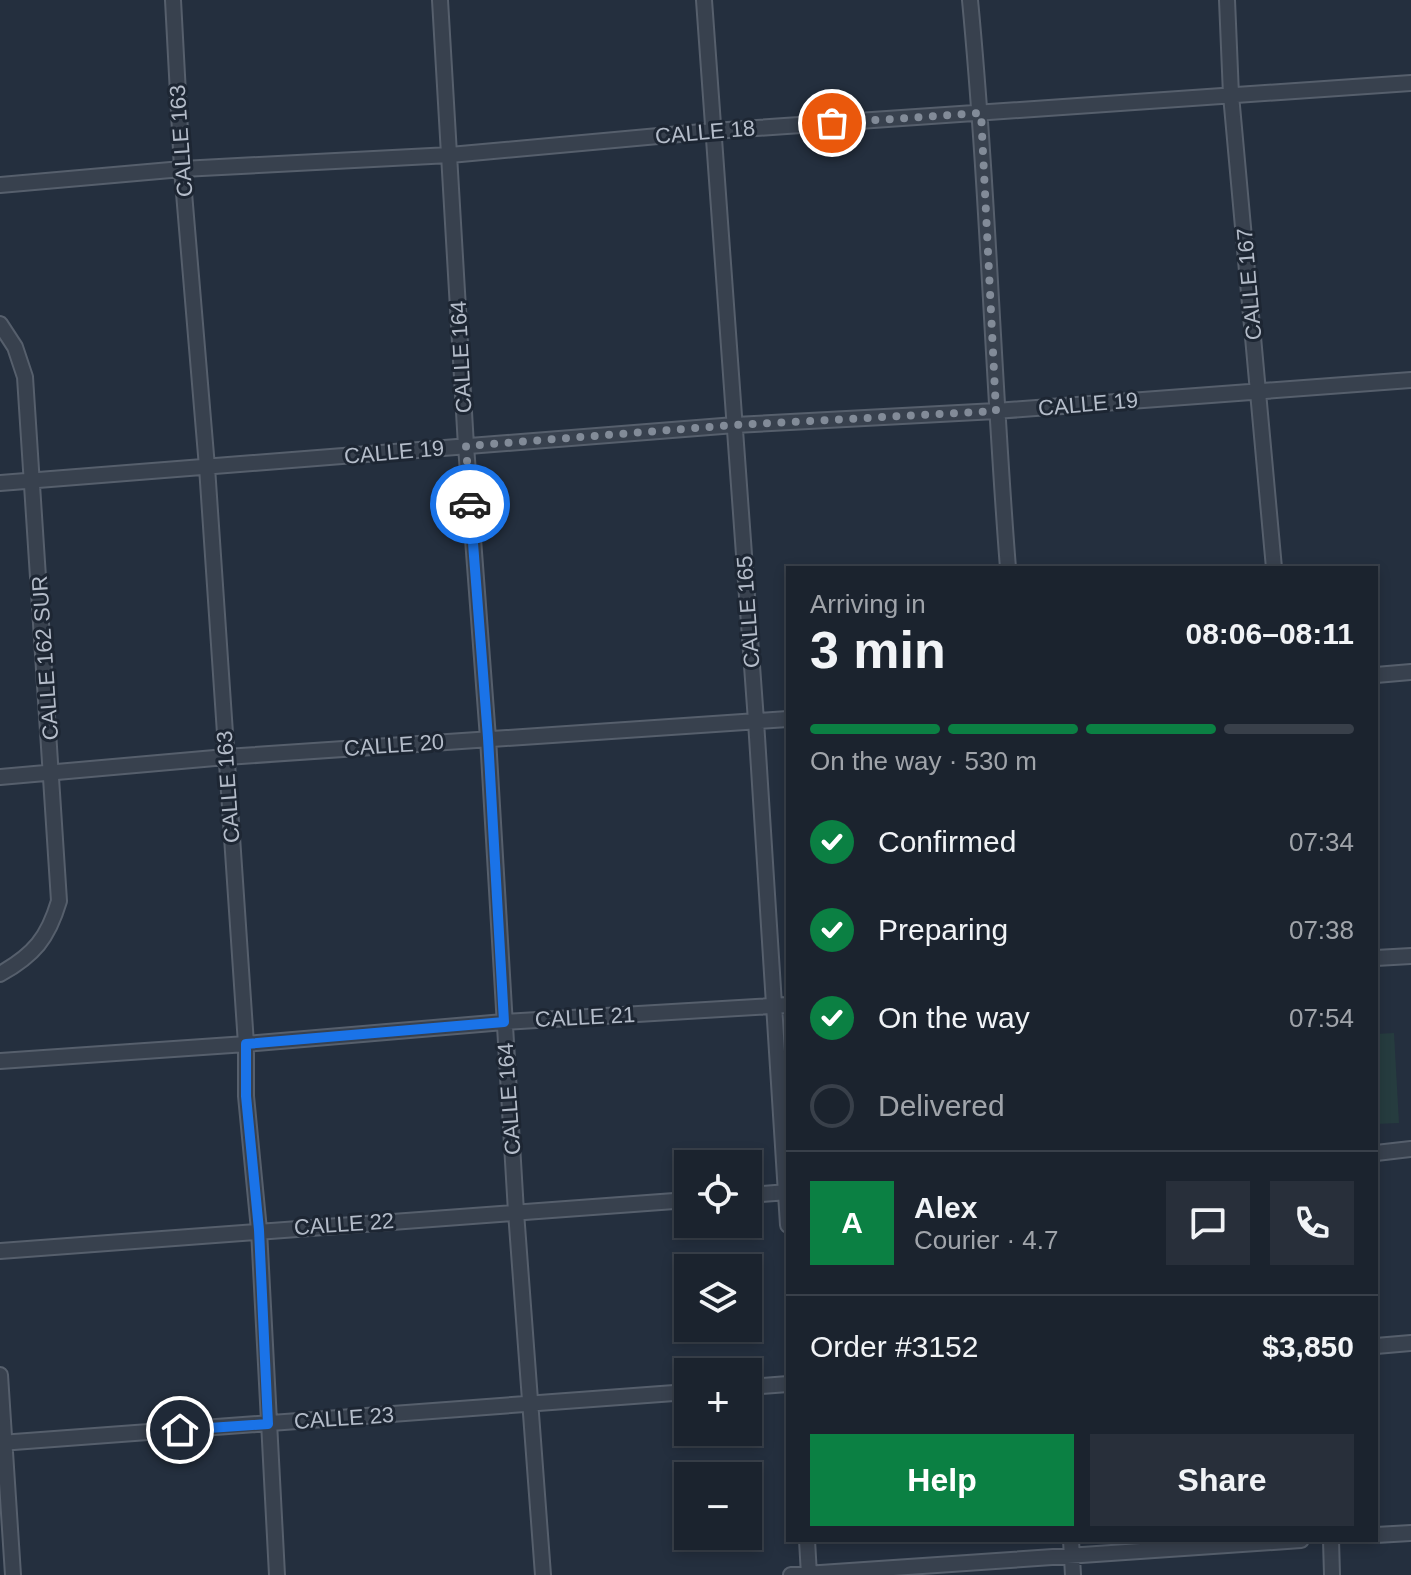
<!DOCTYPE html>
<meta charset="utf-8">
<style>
:root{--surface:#1b232e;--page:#282f3a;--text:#f1f3f6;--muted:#a0a4aa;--line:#39404a;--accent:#0b8043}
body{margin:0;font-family:Helvetica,sans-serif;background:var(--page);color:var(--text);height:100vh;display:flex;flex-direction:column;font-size:30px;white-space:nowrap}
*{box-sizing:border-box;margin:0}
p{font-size:26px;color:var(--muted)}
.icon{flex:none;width:44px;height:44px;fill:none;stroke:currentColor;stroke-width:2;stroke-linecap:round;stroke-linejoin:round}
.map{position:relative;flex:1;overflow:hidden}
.sheet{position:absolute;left:786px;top:566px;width:592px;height:976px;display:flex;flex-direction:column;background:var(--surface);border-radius:0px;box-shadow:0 4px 12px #0003,0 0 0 2px var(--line)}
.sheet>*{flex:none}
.buttons{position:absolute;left:674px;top:1150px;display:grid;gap:16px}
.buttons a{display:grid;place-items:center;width:88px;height:88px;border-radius:0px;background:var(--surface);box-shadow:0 4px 12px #0003,0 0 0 2px var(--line);font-size:40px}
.pin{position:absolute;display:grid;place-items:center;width:68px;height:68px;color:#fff;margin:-34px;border:4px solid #fff;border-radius:50%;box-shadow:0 2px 8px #0007}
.courier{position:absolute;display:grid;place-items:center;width:80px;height:80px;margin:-40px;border:6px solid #1a73e8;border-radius:50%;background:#fff;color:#222;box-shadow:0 2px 10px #0007}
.head em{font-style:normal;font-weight:600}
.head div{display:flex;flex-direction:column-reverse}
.head{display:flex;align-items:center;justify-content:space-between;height:136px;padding:0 24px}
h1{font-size:52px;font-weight:600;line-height:60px}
.bar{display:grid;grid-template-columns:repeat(4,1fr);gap:12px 8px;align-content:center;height:96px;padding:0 24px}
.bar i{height:10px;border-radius:6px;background:var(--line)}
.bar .on{background:var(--accent)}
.bar p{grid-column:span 4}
.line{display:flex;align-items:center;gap:20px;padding:0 24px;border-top:2px solid var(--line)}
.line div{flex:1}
.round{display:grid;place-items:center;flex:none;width:84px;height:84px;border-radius:0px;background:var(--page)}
ol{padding:0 24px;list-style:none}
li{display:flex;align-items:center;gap:24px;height:88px}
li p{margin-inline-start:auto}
li .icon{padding:8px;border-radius:50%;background:var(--accent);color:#fff;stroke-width:4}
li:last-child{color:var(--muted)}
li i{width:44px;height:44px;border:4px solid var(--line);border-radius:50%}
.action{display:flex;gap:16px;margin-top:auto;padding:16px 24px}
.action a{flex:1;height:92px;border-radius:0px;background:var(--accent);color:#fff;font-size:32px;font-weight:600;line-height:92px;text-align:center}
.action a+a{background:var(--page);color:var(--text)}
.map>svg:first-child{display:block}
</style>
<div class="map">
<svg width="1411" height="1575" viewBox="0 0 1411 1575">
<rect width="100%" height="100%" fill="#242f3e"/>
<path fill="#263c3f" d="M 1394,1033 L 1399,1123 L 1376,1124 L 1376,1034 Z"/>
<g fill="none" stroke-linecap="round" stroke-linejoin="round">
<defs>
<path id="minor" d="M 173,0 L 182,169 L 207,467 L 246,1044 L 246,1096 L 259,1230 L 277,1575
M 440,0 L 466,446 L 488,738 L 516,1212 L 543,1575
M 704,0 L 756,721 L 788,1225
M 970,0 C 988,189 993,379 1008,568
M 1227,0 L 1231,95 L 1274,568
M 0,185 L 182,169 L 450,155 L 713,131 L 1411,83
M 0,324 L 15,347 L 25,377 L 59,901 C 48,938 34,955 0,974
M 0,483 L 735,425 L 996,411 L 1411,380
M 1376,675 L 1411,672
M 0,777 L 226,757 L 788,719
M 1376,958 L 1411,956
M 0,1061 L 246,1044 L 504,1022 L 788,1005
M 1376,1153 L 1411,1149
M 748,1195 L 788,1192
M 0,1251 L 688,1200
M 1376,1346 L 1411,1343
M 0,1375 L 13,1575
M 748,1387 L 788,1384
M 0,1443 L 688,1392
M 1376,1535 L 1411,1533
M 807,1540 L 809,1575
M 1071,1540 L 1073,1575
M 1331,1540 L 1332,1575
M 791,1575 L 1301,1540"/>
</defs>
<use href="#minor" stroke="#565f6c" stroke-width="18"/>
<use href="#minor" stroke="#38414e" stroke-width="14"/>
</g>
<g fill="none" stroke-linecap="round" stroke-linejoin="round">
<path stroke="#828b98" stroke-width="8" stroke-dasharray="0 14.4" d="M 470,504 L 466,446 L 735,425 L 996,411 L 981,113 L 832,123"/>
<path stroke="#1a73e8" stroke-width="10" d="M 180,1430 L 268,1424 L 259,1230 L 246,1096 L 246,1044 L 504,1022 L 488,738 L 470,504"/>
</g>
<g text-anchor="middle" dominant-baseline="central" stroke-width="6" stroke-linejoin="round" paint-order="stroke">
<g font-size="22" fill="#b4bcc9" stroke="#1d2633">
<text transform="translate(705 132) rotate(-5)">CALLE 18</text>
<text transform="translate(181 141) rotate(-94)">CALLE 163</text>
<text transform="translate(1249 284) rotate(-95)">CALLE 167</text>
<text transform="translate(461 357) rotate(-93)">CALLE 164</text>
<text transform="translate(1088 404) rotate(-5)">CALLE 19</text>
<text transform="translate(394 452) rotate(-5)">CALLE 19</text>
<text transform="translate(748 612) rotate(-94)">CALLE 165</text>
<text transform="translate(45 658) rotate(-94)">CALLE 162 SUR</text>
<text transform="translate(394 745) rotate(-4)">CALLE 20</text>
<text transform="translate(228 787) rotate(-94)">CALLE 163</text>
<text transform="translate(585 1017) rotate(-3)">CALLE 21</text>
<text transform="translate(509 1099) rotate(-94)">CALLE 164</text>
<text transform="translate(344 1224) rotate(-4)">CALLE 22</text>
<text transform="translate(344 1418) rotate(-4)">CALLE 23</text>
</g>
</g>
</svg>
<div class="buttons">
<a><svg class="icon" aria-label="locate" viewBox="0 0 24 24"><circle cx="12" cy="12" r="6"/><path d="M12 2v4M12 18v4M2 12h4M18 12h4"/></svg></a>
<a><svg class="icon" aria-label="layers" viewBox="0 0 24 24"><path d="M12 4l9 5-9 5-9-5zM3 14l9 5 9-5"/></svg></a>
<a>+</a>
<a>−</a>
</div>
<div class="pin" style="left:832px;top:123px;background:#ea580c"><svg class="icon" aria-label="bag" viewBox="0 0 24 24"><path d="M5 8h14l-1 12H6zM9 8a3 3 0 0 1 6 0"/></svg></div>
<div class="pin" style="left:180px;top:1430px;background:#1f2937"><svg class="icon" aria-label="home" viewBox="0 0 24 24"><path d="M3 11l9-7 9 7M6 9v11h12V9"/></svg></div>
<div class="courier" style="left:470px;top:504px"><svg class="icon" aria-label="car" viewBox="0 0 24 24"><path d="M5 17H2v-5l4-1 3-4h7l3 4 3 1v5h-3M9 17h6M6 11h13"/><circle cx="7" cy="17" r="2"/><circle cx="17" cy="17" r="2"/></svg></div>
<section class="sheet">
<div class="head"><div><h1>3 min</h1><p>Arriving in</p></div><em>08:06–08:11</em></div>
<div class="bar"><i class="on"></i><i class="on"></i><i class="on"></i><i></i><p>On the way · 530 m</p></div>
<ol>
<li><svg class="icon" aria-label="check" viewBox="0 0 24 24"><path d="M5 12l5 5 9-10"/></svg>Confirmed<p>07:34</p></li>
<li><svg class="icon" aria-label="check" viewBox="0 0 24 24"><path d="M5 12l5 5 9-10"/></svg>Preparing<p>07:38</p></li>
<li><svg class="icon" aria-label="check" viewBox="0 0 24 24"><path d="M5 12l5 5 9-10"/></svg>On the way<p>07:54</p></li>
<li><i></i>Delivered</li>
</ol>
<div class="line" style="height:144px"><b class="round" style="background:var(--accent);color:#fff">A</b><div><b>Alex</b><p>Courier · 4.7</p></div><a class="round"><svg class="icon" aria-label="chat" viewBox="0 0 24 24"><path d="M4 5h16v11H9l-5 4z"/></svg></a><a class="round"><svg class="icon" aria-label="phone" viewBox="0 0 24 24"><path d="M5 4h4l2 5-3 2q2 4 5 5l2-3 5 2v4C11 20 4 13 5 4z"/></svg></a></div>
<div class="line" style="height:104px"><div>Order #3152</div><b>$3,850</b></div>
<div class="action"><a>Help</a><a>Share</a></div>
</section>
</div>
